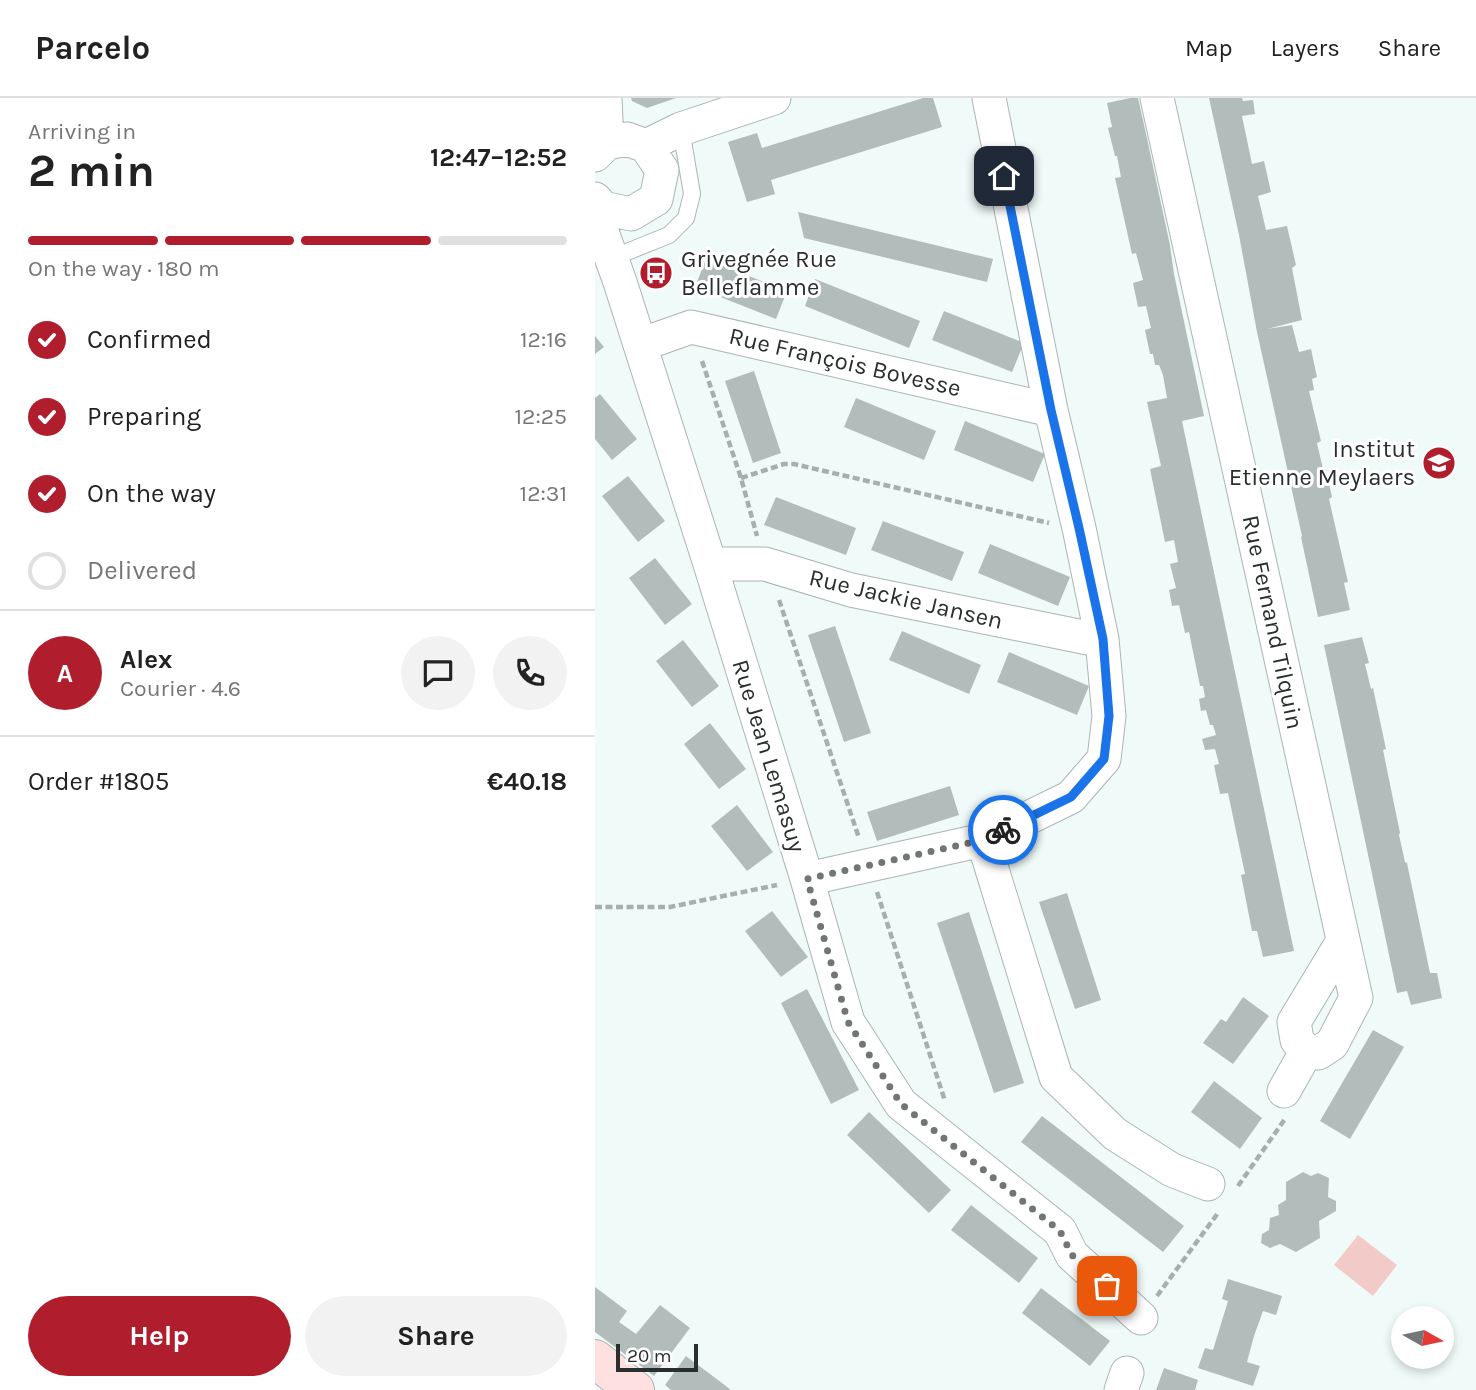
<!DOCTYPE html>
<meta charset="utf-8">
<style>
:root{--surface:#fff;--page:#f2f2f2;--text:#222;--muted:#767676;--line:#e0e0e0;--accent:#b01e2e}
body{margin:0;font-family:Karla,sans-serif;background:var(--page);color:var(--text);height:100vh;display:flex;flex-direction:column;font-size:26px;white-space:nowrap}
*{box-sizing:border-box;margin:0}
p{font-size:23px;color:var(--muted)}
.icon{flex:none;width:38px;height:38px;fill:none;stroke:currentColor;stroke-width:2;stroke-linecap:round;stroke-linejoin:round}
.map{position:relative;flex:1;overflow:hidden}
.sheet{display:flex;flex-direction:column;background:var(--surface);width:595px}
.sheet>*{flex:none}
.needle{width:46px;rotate:99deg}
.controls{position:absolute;left:796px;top:1208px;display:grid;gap:14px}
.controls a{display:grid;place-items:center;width:63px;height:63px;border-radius:50%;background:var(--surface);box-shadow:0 4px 10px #0003;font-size:35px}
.scale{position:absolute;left:21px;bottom:18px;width:82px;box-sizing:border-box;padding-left:7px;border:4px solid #2a2e2e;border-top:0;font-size:19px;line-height:24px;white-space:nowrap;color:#2a2e2e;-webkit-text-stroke:5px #fff;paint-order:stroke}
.pin{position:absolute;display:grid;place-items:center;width:60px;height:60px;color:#fff;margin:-30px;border-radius:14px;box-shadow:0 4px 10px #0006}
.courier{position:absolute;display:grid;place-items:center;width:70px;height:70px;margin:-35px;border:5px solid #1a73e8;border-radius:50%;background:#fff;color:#222;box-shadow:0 2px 9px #0007}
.headline em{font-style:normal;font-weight:700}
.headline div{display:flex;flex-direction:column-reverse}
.headline{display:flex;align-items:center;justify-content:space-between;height:119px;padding:0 28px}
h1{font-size:46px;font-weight:700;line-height:52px}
.bar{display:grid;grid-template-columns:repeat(4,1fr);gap:10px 7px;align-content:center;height:84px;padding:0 28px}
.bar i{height:9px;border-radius:5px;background:var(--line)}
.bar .on{background:var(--accent)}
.bar p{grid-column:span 4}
.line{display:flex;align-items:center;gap:18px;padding:0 28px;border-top:2px solid var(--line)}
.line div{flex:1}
.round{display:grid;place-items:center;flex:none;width:74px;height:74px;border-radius:37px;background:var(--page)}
ol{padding:0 28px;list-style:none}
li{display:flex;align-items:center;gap:21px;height:77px}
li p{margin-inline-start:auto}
li .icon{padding:7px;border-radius:50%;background:var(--accent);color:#fff;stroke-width:4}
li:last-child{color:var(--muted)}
li i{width:38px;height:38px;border:4px solid var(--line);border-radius:50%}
.cta{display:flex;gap:14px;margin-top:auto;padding:14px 28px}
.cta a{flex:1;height:80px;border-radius:42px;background:var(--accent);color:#fff;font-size:28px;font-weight:700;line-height:80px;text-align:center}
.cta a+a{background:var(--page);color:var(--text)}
header{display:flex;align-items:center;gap:42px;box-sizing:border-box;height:98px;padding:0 35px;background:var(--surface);border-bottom:2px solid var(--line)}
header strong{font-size:33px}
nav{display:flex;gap:38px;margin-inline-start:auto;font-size:24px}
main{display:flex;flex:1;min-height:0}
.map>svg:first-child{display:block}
</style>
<header>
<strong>Parcelo</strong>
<nav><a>Map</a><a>Layers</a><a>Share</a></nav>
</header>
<main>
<section class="sheet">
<div class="headline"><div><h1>2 min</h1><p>Arriving in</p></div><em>12:47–12:52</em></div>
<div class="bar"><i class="on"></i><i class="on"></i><i class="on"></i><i></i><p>On the way · 180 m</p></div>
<ol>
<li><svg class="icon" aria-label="check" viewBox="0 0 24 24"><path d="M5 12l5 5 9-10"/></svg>Confirmed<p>12:16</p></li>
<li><svg class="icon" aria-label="check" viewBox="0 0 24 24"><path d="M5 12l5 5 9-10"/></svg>Preparing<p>12:25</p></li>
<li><svg class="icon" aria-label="check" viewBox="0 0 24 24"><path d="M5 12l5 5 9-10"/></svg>On the way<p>12:31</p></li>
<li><i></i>Delivered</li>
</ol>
<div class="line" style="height:126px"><b class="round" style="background:var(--accent);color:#fff">A</b><div><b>Alex</b><p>Courier · 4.6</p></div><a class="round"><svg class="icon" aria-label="chat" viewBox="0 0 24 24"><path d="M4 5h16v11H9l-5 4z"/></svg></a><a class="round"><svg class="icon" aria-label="phone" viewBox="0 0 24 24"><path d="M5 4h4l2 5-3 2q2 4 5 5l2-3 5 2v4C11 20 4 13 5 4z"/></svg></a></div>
<div class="line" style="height:91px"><div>Order #1805</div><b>€40.18</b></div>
<div class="cta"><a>Help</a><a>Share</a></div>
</section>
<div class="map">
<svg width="881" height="1292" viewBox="0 0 881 1292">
<rect width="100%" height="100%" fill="#f0fbf9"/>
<path fill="#f2cac8" d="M 763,1137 L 802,1167 L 778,1198 L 739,1167 Z"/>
<path fill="#b2bdbb" d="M 36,0 L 81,0 L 52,10 L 37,3 Z
M 328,0 L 338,0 L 347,29 L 176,82 L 180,96 L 152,104 L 133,44 L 162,35 L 167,50 Z
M 535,0 L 543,0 L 548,22 L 575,147 L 579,176 L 609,318 L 587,323 L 699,853 L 668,859 L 662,833 L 657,833 L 646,777 L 650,776 L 633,695 L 625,696 L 619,667 L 624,666 L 620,651 L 610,652 L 607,641 L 621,637 L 618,627 L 615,627 L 611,612 L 606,613 L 604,601 L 610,599 L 608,588 L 605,588 L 594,534 L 590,535 L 584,507 L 577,508 L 574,492 L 581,490 L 575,466 L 583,464 L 579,442 L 570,444 L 555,371 L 566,368 L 552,304 L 572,300 L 568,277 L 564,267 L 560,267 L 558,256 L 555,256 L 550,232 L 556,230 L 551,208 L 543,209 L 538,185 L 548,182 L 541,155 L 537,156 L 520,80 L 526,79 L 522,58 L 520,58 L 513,30 L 517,29 L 512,5 Z
M 614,0 L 647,0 L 648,3 L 658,2 L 660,16 L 647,18 L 657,66 L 669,63 L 676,94 L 663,98 L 671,132 L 692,128 L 701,167 L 697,170 L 707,222 L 672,231 L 697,227 L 704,254 L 716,251 L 722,279 L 717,281 L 719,292 L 714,293 L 726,343 L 722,345 L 728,371 L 731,371 L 737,399 L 734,401 L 753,484 L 749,485 L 755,512 L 723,519 L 706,439 L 707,438 L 662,234 L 644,137 Z
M 203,114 L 398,161 L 392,184 L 209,140 Z
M 111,161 L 192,193 L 181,221 L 100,189 Z
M 220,181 L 325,223 L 314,250 L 210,208 Z
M 349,213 L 429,245 L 417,274 L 337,242 Z
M 0,238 L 9,249 L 0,256 Z
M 159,273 L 186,355 L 158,365 L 130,283 Z
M 5,296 L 42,341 L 17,362 L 0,341 L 0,300 Z
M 261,300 L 341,333 L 329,362 L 249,329 Z
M 370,323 L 450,356 L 438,384 L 359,352 Z
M 33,378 L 70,423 L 43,444 L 7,398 Z
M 181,399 L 261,430 L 251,457 L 169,427 Z
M 288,423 L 369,454 L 357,483 L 276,452 Z
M 395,446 L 475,479 L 463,508 L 383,475 Z
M 60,460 L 97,506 L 70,527 L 34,480 Z
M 240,528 L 276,635 L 249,644 L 213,537 Z
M 307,533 L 386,567 L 374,596 L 294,562 Z
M 767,539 L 774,565 L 770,566 L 776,591 L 778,590 L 791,651 L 788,652 L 805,735 L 804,737 L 810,764 L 812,765 L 835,875 L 842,875 L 847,900 L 816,907 L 812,893 L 802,895 L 729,547 Z
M 88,542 L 124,588 L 97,609 L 61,563 Z
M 414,554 L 494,588 L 482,617 L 402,584 Z
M 115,625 L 151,671 L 124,691 L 89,646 Z
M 355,688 L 364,717 L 282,743 L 272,714 Z
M 142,707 L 178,754 L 152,773 L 116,728 Z
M 472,795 L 506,902 L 480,911 L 444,804 Z
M 177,813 L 213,859 L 186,879 L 150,833 Z
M 374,814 L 429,985 L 399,995 L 342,825 Z
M 212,891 L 264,992 L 236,1006 L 186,905 Z
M 648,899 L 674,918 L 638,966 L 608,945 L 626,921 L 631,924 Z
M 778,932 L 809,949 L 755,1041 L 725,1023 Z
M 619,983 L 667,1020 L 645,1051 L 596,1014 Z
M 274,1014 L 356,1092 L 334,1115 L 252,1037 Z
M 447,1018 L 589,1128 L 568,1154 L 426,1044 Z
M 708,1074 L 716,1078 L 723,1075 L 734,1080 L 733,1099 L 741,1103 L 741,1113 L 724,1123 L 725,1140 L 701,1154 L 685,1146 L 675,1150 L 666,1145 L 667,1136 L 674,1132 L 675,1120 L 684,1117 L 683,1107 L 691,1102 L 691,1084 Z
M 376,1107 L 443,1160 L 424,1185 L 356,1132 Z
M 633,1181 L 687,1198 L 681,1217 L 668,1213 L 659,1238 L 652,1264 L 665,1268 L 658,1288 L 603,1270 L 610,1250 L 618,1252 L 633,1203 L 627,1201 Z
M 0,1189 L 32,1213 L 24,1224 L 41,1236 L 65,1207 L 95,1230 L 59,1278 L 0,1234 Z
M 446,1190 L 515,1243 L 495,1268 L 427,1215 Z
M 91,1258 L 127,1285 L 136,1292 L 76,1292 L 70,1287 Z
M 569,1270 L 603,1282 L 600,1292 L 561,1292 Z"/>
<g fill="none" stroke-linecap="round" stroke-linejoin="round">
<defs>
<path id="lane" d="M 17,160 L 74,137 L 91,120 L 97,96 L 86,31"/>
<path id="street" d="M 10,0 L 12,45
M 562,0 L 761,900 L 737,946 L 723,955 L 711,954 L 702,942 L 699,924 L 748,843
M 51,48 L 86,31 L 179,0
M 0,57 L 12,45 L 32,41 L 51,48 L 67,72 L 61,101 L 36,116 L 8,110 L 0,101
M 8,110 L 7,134 L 25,184 L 115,466 L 212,781 L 253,924 L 306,1006 L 465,1133 L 477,1157 L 546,1220
M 45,247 L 96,229 L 456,312
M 115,466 L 170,466 L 256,492 L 493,540 L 507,541
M 388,742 L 461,979 L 520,1036 L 577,1072 L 613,1086
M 212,781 L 388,742 L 476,699 L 509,661 L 514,618 L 507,541 L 484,430 L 456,312 L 394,0
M 689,993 L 711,954
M 526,1292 L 532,1275"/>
<path id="secondary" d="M 0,1261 L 40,1292"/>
</defs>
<use href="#lane" stroke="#aab5b3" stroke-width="18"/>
<use href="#street" stroke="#aab5b3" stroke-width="35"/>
<use href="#secondary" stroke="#aab5b3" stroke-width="40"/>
<path stroke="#a6afae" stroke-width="4.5" stroke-dasharray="7 3.5" stroke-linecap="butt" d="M 107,263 L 146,380 L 162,438
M 146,380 L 189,366 L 199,366 L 454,425
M 184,502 L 264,740
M 282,794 L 350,1003
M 0,809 L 75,809 L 182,787
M 643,1088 L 690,1021
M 562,1198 L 623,1115"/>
<use href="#lane" stroke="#fff" stroke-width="16"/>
<use href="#street" stroke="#fff" stroke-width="33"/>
<use href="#secondary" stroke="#fde0df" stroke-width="38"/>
</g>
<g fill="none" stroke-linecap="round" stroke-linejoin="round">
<path stroke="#6f7675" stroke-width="7" stroke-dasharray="0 12.6" d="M 408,732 L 388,742 L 212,781 L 253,924 L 306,1006 L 465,1133 L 477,1157 L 512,1188"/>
<path stroke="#1a73e8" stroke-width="9" d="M 408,732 L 476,699 L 509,661 L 514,618 L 508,541 L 484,430 L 456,312 L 409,78"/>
</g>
<defs>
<symbol id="bus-disc" viewBox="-11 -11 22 22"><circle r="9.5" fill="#b01e2e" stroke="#fff"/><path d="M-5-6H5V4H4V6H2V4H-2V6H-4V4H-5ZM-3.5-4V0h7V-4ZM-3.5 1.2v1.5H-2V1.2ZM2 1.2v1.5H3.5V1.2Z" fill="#fff"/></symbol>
<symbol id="school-disc" viewBox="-11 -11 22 22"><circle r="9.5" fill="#b01e2e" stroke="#fff"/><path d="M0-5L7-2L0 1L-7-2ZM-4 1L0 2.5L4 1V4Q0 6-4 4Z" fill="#fff"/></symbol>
</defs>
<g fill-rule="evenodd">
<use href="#bus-disc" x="42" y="156" width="38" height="38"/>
<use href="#school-disc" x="825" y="346" width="38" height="38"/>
</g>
<g text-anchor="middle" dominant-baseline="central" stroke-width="6" stroke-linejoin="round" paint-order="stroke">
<g font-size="24" fill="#2a2e2e" stroke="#fff" text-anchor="start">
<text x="86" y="161">Grivegnée Rue<tspan x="86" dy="28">Belleflamme</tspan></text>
<text x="820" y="351" text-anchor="end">Institut<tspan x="820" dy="28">Etienne Meylaers</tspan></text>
</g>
<g font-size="24" fill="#2a2e2e" stroke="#fff">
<text transform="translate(250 264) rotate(13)">Rue François Bovesse</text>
<text transform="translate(311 501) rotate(13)">Rue Jackie Jansen</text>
<text transform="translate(678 524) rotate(78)">Rue Fernand Tilquin</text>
<text transform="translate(174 658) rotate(73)">Rue Jean Lemasuy</text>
</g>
</g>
</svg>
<div class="controls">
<a><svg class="needle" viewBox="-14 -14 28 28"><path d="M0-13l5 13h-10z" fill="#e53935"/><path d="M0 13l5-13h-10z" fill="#767676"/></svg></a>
</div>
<div class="scale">20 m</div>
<div class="pin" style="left:512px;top:1188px;background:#ea580c"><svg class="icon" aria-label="bag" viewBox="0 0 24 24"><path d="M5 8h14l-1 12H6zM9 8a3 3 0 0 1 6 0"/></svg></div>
<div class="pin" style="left:409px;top:78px;background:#1f2937"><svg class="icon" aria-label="home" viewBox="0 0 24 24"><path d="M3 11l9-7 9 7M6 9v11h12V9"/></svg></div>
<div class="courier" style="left:408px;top:732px"><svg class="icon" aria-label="bike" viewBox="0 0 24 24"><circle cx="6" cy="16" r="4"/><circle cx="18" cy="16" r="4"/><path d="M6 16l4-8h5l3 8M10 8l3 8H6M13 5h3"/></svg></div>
</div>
</main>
